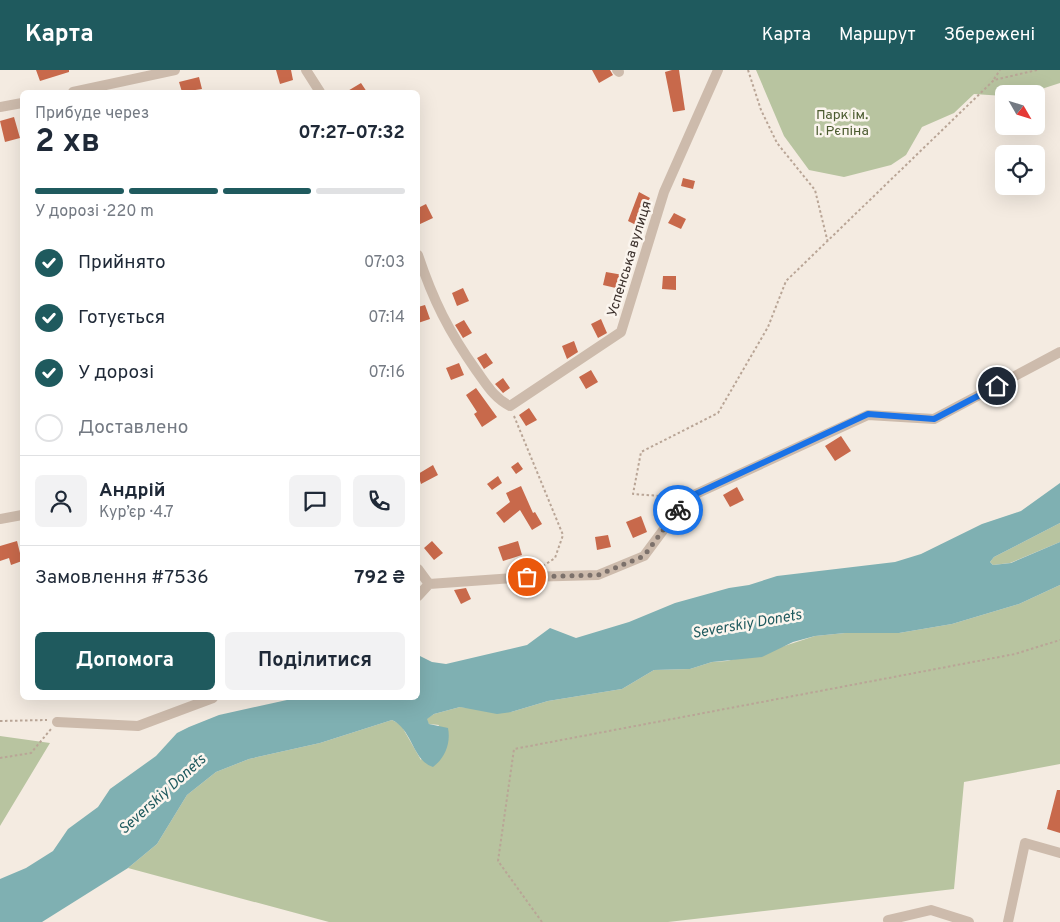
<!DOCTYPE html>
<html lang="uk">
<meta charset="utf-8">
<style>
:root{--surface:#fff;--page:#f2f2f3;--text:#1f2937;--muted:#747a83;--line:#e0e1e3;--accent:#1f5a5e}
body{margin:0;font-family:Overpass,sans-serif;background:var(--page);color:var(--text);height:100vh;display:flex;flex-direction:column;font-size:19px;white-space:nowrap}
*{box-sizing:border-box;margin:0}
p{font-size:16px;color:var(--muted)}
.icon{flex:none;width:28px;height:28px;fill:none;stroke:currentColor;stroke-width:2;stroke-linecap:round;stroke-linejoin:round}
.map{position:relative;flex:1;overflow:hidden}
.side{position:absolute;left:20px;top:20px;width:400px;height:610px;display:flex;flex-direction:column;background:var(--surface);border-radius:8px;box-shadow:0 5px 20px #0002}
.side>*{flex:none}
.needle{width:32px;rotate:129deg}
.controls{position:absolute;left:995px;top:15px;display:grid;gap:10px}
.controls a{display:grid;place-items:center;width:50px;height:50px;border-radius:8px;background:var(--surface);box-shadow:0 5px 20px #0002;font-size:25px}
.pin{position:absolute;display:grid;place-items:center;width:42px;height:42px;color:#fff;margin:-21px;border:2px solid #fff;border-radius:50%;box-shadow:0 1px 5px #0007}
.courier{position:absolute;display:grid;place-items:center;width:50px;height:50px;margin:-25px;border:4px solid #1a73e8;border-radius:50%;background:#fff;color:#222;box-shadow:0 1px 6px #0007}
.summary em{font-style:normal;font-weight:700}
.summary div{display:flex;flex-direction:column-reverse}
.summary{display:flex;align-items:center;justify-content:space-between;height:85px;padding:0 15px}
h1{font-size:32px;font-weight:700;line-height:38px}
.bar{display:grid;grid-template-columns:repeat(4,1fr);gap:8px 5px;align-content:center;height:60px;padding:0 15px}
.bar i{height:6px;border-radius:4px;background:var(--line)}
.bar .active{background:var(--accent)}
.bar p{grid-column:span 4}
.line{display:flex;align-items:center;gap:12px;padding:0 15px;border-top:1px solid var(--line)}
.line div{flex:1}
.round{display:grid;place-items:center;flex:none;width:52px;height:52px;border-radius:8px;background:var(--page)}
ol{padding:0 15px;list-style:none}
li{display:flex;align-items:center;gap:15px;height:55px}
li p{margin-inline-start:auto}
li .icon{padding:5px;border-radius:50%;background:var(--accent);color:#fff;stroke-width:4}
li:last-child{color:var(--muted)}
li i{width:28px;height:28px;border:2px solid var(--line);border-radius:50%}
.cta{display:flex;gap:10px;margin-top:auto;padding:10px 15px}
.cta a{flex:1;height:58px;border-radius:8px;background:var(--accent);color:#fff;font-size:20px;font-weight:700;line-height:58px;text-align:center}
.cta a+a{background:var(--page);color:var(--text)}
header{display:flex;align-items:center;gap:30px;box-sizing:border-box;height:70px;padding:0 25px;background:var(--accent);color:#fff}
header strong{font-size:24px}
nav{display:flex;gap:28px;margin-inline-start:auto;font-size:18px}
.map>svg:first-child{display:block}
</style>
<header>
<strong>Карта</strong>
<nav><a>Карта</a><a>Маршрут</a><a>Збережені</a></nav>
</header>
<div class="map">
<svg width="1060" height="852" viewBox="0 0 1060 852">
<rect width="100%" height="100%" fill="#f4ebe1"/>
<path fill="#b8c4a0" d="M 756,0 L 1060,0 L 1060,13 L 1026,24 L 1004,24 L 1004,26 L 974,24 L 954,43 L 922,57 L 906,85 L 891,95 L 844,107 L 809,100 L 784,66 Z
M 1060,453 L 1060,472 L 1010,493 L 993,495 L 990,492 L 994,487 Z
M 1060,515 L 1060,694 L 964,712 L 954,819 L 668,852 L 329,852 L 128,798 L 157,774 L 187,725 L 216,702 L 249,689 L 320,673 L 392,650 L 401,655 L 421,690 L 439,655 L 429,654 L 426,649 L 434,644 L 460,637 L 511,642 L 548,631 L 622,619 L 654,600 L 690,599 L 712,592 L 727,591 L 778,578 L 815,566 L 845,563 L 899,563 L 952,554 L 1019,534 Z
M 0,666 L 50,673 L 0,756 Z"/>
<path fill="#7fb0b2" d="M 1060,413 L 1060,453 L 994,487 L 990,492 L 993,495 L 1011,493 L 1060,472 L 1060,515 L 1019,534 L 952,554 L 899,563 L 845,563 L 815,566 L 793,572 L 762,587 L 712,592 L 690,599 L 654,600 L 622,619 L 548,631 L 511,642 L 497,644 L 460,637 L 434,644 L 427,649 L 429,654 L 448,658 C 451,673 445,688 433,697 C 412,690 413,660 392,650 L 320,673 L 249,689 L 216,702 L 187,725 L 157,774 L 128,798 L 42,852 L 0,852 L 0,809 L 26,798 L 53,781 L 68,759 L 98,737 L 110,719 L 156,686 L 177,663 L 189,657 L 219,645 L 296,628 L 418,628 L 418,585 L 432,592 L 446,594 L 527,575 L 550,558 L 576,568 L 629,552 L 675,533 L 729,518 L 749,515 L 777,506 L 895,492 L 921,484 L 982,454 L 1021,441 Z"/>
<path fill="#c8694b" d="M 36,0 L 69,0 L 69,2 L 40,11 Z
M 276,0 L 291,0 L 293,10 L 280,14 Z
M 592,0 L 610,0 L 613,5 L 599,13 Z
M 672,0 L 679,0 L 685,40 L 673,42 L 665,2 Z
M 199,7 L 202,19 L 182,22 L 179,12 Z
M 361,13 L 367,22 L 346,22 Z
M 14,47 L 20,68 L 5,72 L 0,51 Z
M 683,108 L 695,111 L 693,119 L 681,116 Z
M 639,122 L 650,128 L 640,145 L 645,147 L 640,157 L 628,151 Z
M 426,134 L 433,148 L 418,155 L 418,138 Z
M 674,143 L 686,149 L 681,159 L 668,153 Z
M 606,202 L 623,205 L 620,219 L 603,215 Z
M 663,206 L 676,206 L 676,220 L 662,219 Z
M 463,218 L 469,231 L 457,236 L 452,223 Z
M 425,235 L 430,249 L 418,253 L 418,237 Z
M 601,249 L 607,263 L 598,268 L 591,254 Z
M 464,250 L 472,263 L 463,268 L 455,255 Z
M 574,271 L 578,282 L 567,289 L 562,276 Z
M 486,283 L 493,293 L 484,299 L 477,288 Z
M 459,293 L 464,305 L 451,310 L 446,298 Z
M 591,300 L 598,312 L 586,319 L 579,307 Z
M 503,308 L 510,318 L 503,323 L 495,314 Z
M 476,318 L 497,347 L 482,357 L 474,344 L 477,342 L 466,325 Z
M 529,338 L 537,350 L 526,356 L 519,345 Z
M 841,366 L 851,381 L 835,391 L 825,376 Z
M 518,392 L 523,399 L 516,404 L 511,397 Z
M 433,395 L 438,405 L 421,414 L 418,404 Z
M 498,406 L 502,413 L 492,420 L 487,414 Z
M 521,416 L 533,443 L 535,442 L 542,454 L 532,460 L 520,440 L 504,453 L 496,443 L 510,432 L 506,423 Z
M 737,417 L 744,430 L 730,437 L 723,425 Z
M 641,446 L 647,462 L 633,468 L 626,452 Z
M 608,465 L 611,477 L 597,480 L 595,467 Z
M 17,471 L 22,491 L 11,495 L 9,488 L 0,491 L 0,476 Z
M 432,471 L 443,483 L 434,490 L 424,478 Z
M 518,471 L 522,485 L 503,491 L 498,477 Z
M 466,518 L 471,529 L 461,534 L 454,520 Z
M 1057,720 L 1060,720 L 1060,763 L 1047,759 Z"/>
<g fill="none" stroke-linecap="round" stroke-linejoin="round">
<path stroke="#b9a596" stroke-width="2" stroke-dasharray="2.5 2.5" stroke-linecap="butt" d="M 748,0 L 761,40 L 777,73 L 815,120 L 828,173
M 994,9 L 1000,0
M 514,346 L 563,465 L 555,488 L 543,496
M 674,427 L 633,424 L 641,382 L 718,343 L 768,257 L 786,211 L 994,10 L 1037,0
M 0,651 L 47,650
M 0,688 L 31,683 L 51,659
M 542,852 L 498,791 L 514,679 L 1015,584 L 1060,570"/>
<path stroke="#cdbbac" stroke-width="10" d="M 306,0 L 320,22
M 617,0 L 619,2
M 73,22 L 175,0
M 0,37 L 22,33
M 418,185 C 433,230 449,262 476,300 C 487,315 494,328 510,336 L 621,262 L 664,122 L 718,0
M 0,449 L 22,445
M 418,499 L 429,514
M 429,514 L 527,507 L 598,505 L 644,486 L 687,428 L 868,345 L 934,349 L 1060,282
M 418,526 L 429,514
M 57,652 L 138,656 L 213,628
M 888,850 L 931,840 L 969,852
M 1008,852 L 1025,773 L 1060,783"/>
</g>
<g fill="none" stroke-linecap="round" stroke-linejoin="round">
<path stroke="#7c716b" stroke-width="5" stroke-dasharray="0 9" d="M 527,507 L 598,505 L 644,486 L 678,440"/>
<path stroke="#1a73e8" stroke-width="6" d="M 678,440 L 687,428 L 868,344 L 934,349 L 997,316"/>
</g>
<g text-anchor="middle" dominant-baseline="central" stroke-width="5" stroke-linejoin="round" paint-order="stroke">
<g font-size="14" fill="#4a5a2e" stroke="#fbf5ee">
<text x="842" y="45">Парк ім.<tspan x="842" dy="16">І. Рєпіна</tspan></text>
</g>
<g font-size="14" fill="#3b302b" stroke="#fbf5ee">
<text transform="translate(630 189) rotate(-73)">Успенська вулиця</text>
</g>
<g font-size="15" font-style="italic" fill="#1f5a5e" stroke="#fbf5ee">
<text transform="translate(747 555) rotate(-10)">Severskiy Donets</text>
<text transform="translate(163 725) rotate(-42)">Severskiy Donets</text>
</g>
</g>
</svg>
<div class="controls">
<a><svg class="needle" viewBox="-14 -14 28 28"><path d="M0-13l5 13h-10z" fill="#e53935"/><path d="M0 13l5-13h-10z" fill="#747a83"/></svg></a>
<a><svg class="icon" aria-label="locate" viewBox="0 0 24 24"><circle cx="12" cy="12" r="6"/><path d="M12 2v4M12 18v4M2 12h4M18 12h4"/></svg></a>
</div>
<div class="pin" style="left:527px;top:507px;background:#ea580c"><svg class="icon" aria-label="bag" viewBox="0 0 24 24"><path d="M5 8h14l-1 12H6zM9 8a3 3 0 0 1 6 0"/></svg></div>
<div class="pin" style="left:997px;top:316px;background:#1f2937"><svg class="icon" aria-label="home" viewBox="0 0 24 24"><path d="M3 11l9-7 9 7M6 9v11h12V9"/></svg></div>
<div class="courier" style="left:678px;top:440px"><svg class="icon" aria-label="bike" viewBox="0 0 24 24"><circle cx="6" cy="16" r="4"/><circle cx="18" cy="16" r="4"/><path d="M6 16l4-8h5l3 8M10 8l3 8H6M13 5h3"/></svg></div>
<section class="side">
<div class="summary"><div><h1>2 хв</h1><p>Прибуде через</p></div><em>07:27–07:32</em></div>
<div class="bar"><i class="active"></i><i class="active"></i><i class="active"></i><i></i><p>У дорозі · 220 m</p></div>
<ol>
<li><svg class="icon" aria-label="check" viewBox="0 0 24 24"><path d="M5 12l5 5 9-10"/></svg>Прийнято<p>07:03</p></li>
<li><svg class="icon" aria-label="check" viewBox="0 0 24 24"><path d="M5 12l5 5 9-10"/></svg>Готується<p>07:14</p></li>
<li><svg class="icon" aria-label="check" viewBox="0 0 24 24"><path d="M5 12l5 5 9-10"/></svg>У дорозі<p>07:16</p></li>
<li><i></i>Доставлено</li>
</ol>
<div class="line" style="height:90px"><a class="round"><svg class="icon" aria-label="person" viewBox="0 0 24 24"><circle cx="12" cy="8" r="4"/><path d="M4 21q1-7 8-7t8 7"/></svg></a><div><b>Андрій</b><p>Кур’єр · 4.7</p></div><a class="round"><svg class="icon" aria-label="chat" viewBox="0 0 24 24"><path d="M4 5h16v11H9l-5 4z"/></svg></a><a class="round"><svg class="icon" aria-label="phone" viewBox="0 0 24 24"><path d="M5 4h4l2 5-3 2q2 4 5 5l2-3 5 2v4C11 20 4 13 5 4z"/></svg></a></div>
<div class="line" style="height:65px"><div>Замовлення #7536</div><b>792 ₴</b></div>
<div class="cta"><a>Допомога</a><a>Поділитися</a></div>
</section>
</div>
